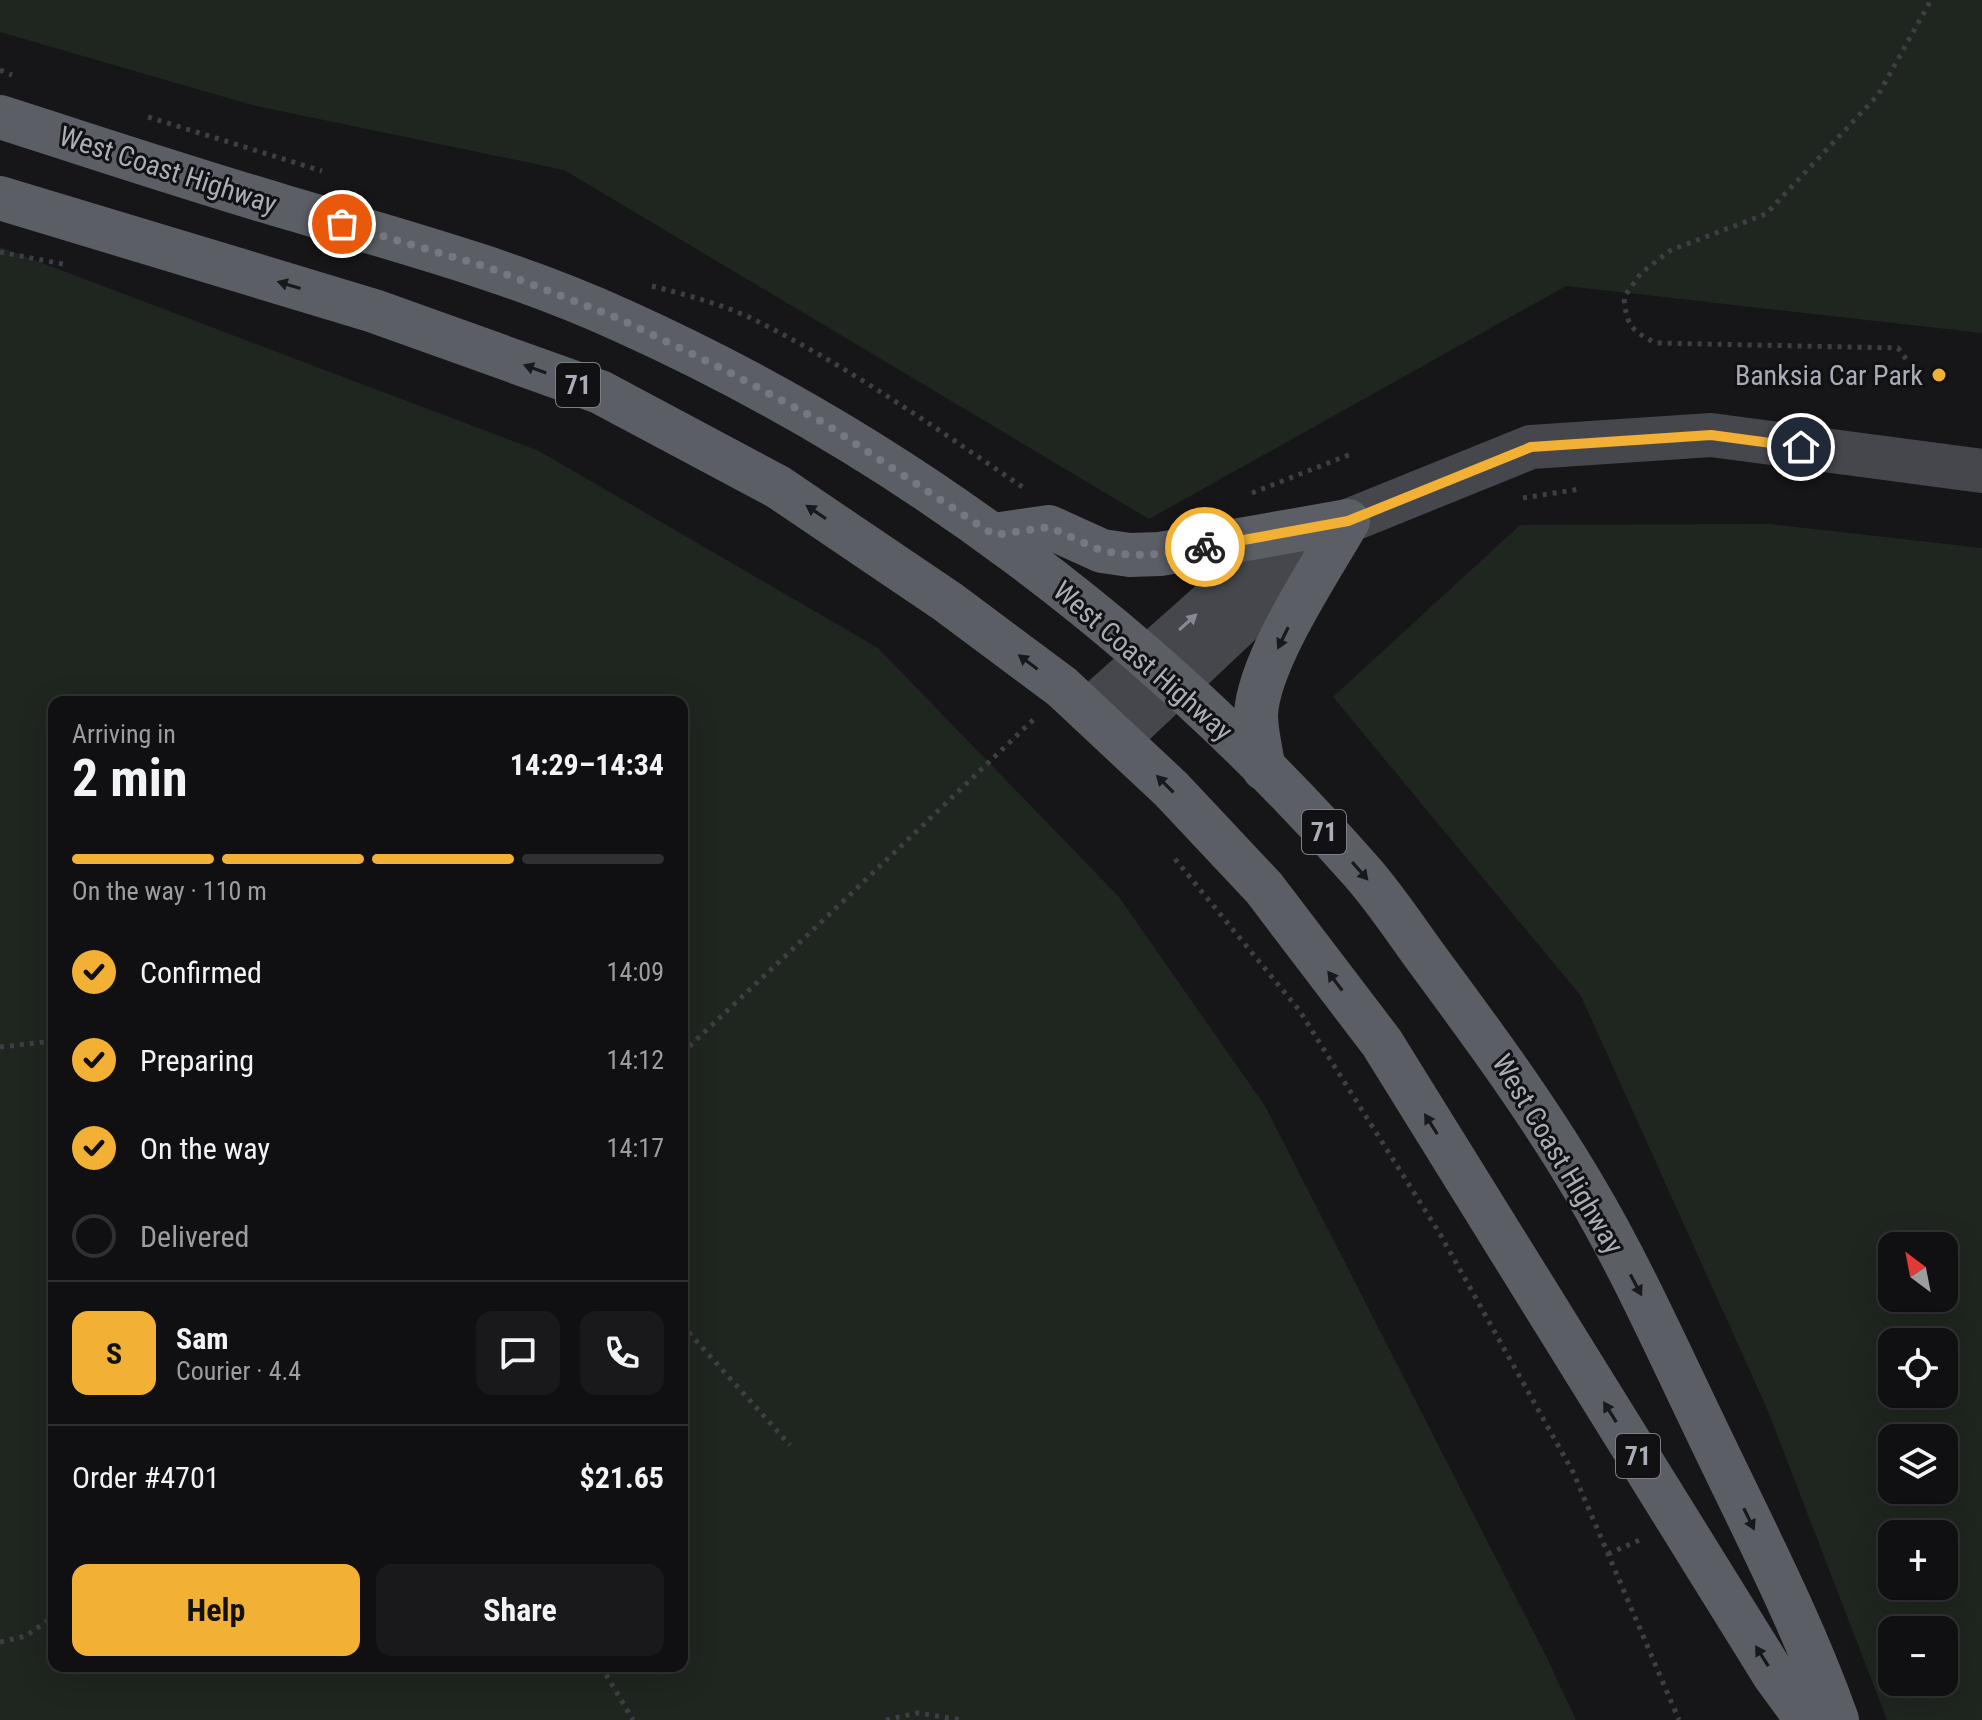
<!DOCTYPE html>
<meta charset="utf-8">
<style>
:root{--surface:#101012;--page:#19191b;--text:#f1f3f6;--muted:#9c9d9f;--line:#303032;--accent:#f2b134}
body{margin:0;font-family:"Roboto Condensed",sans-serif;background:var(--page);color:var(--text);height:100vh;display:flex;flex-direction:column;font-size:30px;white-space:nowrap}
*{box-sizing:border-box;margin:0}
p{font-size:26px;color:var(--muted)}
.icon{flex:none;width:44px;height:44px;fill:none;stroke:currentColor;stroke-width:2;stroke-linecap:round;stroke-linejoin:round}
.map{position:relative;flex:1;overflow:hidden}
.drawer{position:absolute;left:48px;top:696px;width:640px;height:976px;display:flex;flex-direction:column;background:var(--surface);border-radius:16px;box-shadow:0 8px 32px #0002,0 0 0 2px var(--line)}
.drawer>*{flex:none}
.needle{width:52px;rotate:328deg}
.controls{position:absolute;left:1878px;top:1232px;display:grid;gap:16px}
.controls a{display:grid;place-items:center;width:80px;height:80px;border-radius:16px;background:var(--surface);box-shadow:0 8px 32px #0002,0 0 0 2px var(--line);font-size:40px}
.pin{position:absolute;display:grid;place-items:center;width:68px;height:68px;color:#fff;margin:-34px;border:4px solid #fff;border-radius:50%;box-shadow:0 2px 8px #0007}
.courier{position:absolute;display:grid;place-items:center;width:80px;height:80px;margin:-40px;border:6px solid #f2b134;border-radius:50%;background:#fff;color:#222;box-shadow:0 2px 10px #0007}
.headline em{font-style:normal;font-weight:700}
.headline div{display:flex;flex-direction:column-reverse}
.headline{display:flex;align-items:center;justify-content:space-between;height:136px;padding:0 24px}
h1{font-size:52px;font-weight:700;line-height:60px}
.bar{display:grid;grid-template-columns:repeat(4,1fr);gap:12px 8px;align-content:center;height:96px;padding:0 24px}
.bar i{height:10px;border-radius:6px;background:var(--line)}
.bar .active{background:var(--accent)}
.bar p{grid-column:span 4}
.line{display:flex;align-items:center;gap:20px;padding:0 24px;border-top:2px solid var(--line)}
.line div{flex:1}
.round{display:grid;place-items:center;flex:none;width:84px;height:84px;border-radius:16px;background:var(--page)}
ol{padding:0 24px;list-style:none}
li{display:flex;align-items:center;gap:24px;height:88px}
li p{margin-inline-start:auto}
li .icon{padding:8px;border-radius:50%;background:var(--accent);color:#111;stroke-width:4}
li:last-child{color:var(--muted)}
li i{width:44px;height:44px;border:4px solid var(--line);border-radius:50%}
.button{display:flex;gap:16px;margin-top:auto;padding:16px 24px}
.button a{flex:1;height:92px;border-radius:16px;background:var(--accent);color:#111;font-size:32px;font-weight:700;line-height:92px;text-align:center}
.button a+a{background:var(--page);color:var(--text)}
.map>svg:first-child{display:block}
</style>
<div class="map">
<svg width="1982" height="1720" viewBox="0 0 1982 1720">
<rect width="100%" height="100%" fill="#161618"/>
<path fill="#1e261f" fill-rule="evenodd" d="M 0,0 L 1982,0 L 1982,333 L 1566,286 L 1149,519 L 564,170 L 252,105 L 0,32 Z
M 0,247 L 539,451 L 878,648 L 1119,897 L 1265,1106 L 1547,1658 L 1576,1720 L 0,1720 ZM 54,702 L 682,702 L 682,1666 L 54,1666 Z
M 1770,524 L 1982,548 L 1982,1720 L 1887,1720 L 1768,1411 L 1581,996 L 1333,697 L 1520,525 ZM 1892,1246 L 1944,1246 L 1944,1298 L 1892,1298 ZM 1892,1342 L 1944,1342 L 1944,1394 L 1892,1394 ZM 1892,1438 L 1944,1438 L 1944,1490 L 1892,1490 ZM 1892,1534 L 1944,1534 L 1944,1586 L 1892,1586 ZM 1892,1630 L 1944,1630 L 1944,1682 L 1892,1682 Z"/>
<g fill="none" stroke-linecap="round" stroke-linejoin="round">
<path stroke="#3d3f44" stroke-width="5" stroke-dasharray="4 6" stroke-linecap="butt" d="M 0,70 L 12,75
M 148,117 L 322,171
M 0,252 L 68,265
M 652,286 C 687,295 725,305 757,321 C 851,368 937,429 1024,488
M 1906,359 L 1898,348 L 1656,343 C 1631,331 1626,324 1624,297 L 1641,273 L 1671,250 L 1766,214 L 1878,95 L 1931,0
M 1252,493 L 1351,454
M 1523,498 L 1580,489
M 1175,859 L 1299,1010 L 1440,1234 L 1573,1472 L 1679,1720
M 0,1047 L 54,1041
M 682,1053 C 801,942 918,830 1035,718
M 682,1325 L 790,1445
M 682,1425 L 682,1429
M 1608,1554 L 1644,1538
M 0,1642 L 26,1636 L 54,1616
M 601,1666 L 633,1720
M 886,1720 L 917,1713 L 963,1720"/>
<path stroke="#45474d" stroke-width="44" d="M 1088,711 L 1232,583 L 1348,521 L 1531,447 L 1711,435 L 1982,471
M 1119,738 L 1312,556"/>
<path stroke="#5b5e65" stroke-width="44" d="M 0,117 C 94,147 187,178 282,206 C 397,240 514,271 623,321 C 905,448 1157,639 1361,871 C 1386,899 1407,932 1430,963 C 1484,1036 1537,1108 1583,1186 C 1629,1263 1666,1346 1705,1427 C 1751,1524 1801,1619 1837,1720
M 0,198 L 374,311 L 600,392 L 778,487 L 948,602 L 1062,687 L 1171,789 L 1264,888 L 1382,1043 L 1774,1675 L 1807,1720
M 994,535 L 1049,527 L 1102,551 L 1130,555 L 1160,554 L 1348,521
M 1264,769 C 1261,752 1256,732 1256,714 C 1259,660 1320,570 1348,521"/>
</g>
<defs><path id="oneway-solid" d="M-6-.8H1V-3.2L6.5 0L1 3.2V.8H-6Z" transform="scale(2)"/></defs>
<g fill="#18191b">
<use href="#oneway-solid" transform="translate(289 285) rotate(-163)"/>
<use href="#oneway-solid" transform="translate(535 369) rotate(-160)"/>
<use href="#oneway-solid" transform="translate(816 512) rotate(-146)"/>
<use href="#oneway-solid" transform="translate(1283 638) rotate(116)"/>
<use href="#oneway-solid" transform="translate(1028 662) rotate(-143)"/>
<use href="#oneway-solid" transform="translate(1165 784) rotate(-135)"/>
<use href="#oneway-solid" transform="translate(1360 871) rotate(49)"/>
<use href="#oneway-solid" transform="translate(1335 981) rotate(-127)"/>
<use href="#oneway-solid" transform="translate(1431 1124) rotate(-122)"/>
<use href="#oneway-solid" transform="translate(1636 1285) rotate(62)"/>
<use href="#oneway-solid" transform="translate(1610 1412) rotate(-122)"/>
<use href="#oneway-solid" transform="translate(1749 1519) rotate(64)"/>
<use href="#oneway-solid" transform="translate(1762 1656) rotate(-122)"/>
</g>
<use fill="#858993" href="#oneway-solid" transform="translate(1188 622) rotate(-42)"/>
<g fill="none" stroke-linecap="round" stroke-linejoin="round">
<path stroke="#757880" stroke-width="8" stroke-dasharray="0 14.4" d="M 342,224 L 487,267 L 620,319 L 723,369 L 824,423 L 994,535 L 1049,527 L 1102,551 L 1130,555 L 1160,554 L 1205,547"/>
<path stroke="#f2b134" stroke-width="10" d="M 1205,547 L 1348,521 L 1531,447 L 1711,435 L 1801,447"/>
</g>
<circle fill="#f2b134" stroke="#111113" stroke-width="3" cx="1939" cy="375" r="8"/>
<g text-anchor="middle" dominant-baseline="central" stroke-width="6" stroke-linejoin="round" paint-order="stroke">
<g fill="#111113" stroke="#7b7e86" stroke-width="2">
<rect x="556" y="363" width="44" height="44" rx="6"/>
<rect x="1302" y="810" width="44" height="44" rx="6"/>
<rect x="1616" y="1434" width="44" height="44" rx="6"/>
</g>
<g font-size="26" font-weight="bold" fill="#a8adb8">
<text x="578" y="385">71</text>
<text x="1324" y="832">71</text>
<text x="1638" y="1456">71</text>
</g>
<g font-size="28" fill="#a8adb8" stroke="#111113">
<text transform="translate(168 170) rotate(18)">West Coast Highway</text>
<text transform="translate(1143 661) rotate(41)">West Coast Highway</text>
<text transform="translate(1558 1154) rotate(59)">West Coast Highway</text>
</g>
<g font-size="28" fill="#a8adb8" stroke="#111113" text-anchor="end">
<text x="1923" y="375">Banksia Car Park</text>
</g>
</g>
</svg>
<div class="controls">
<a><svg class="needle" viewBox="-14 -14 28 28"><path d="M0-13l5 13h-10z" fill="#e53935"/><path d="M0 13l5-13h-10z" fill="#9c9d9f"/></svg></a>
<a><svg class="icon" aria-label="locate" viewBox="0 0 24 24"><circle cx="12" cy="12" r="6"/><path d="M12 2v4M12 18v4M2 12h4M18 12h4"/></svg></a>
<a><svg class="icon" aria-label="layers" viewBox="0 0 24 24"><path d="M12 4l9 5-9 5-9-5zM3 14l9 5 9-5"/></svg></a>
<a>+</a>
<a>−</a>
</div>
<div class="pin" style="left:342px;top:224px;background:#ea580c"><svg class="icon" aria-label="bag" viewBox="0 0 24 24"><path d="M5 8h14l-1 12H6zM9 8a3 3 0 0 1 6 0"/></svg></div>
<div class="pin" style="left:1801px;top:447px;background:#1f2937"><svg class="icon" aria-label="home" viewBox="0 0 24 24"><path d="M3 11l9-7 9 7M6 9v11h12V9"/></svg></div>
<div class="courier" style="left:1205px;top:547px"><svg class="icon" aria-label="bike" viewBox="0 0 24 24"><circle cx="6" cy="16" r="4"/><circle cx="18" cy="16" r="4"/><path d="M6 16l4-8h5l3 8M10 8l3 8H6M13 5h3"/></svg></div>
<section class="drawer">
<div class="headline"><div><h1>2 min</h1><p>Arriving in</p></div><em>14:29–14:34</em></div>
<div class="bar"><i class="active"></i><i class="active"></i><i class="active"></i><i></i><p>On the way · 110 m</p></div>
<ol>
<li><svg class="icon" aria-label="check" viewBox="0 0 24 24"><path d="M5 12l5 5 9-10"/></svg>Confirmed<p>14:09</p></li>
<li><svg class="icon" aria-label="check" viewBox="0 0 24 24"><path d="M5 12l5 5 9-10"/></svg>Preparing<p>14:12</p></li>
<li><svg class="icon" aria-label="check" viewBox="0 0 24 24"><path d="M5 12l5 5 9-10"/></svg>On the way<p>14:17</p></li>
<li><i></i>Delivered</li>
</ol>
<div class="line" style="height:144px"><b class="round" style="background:var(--accent);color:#111">S</b><div><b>Sam</b><p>Courier · 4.4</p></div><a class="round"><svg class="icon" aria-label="chat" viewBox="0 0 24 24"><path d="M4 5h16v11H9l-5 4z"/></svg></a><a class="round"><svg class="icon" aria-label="phone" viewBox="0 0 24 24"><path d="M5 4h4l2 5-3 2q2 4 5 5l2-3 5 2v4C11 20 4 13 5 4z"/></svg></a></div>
<div class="line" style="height:104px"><div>Order #4701</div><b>$21.65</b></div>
<div class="button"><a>Help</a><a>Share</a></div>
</section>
</div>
